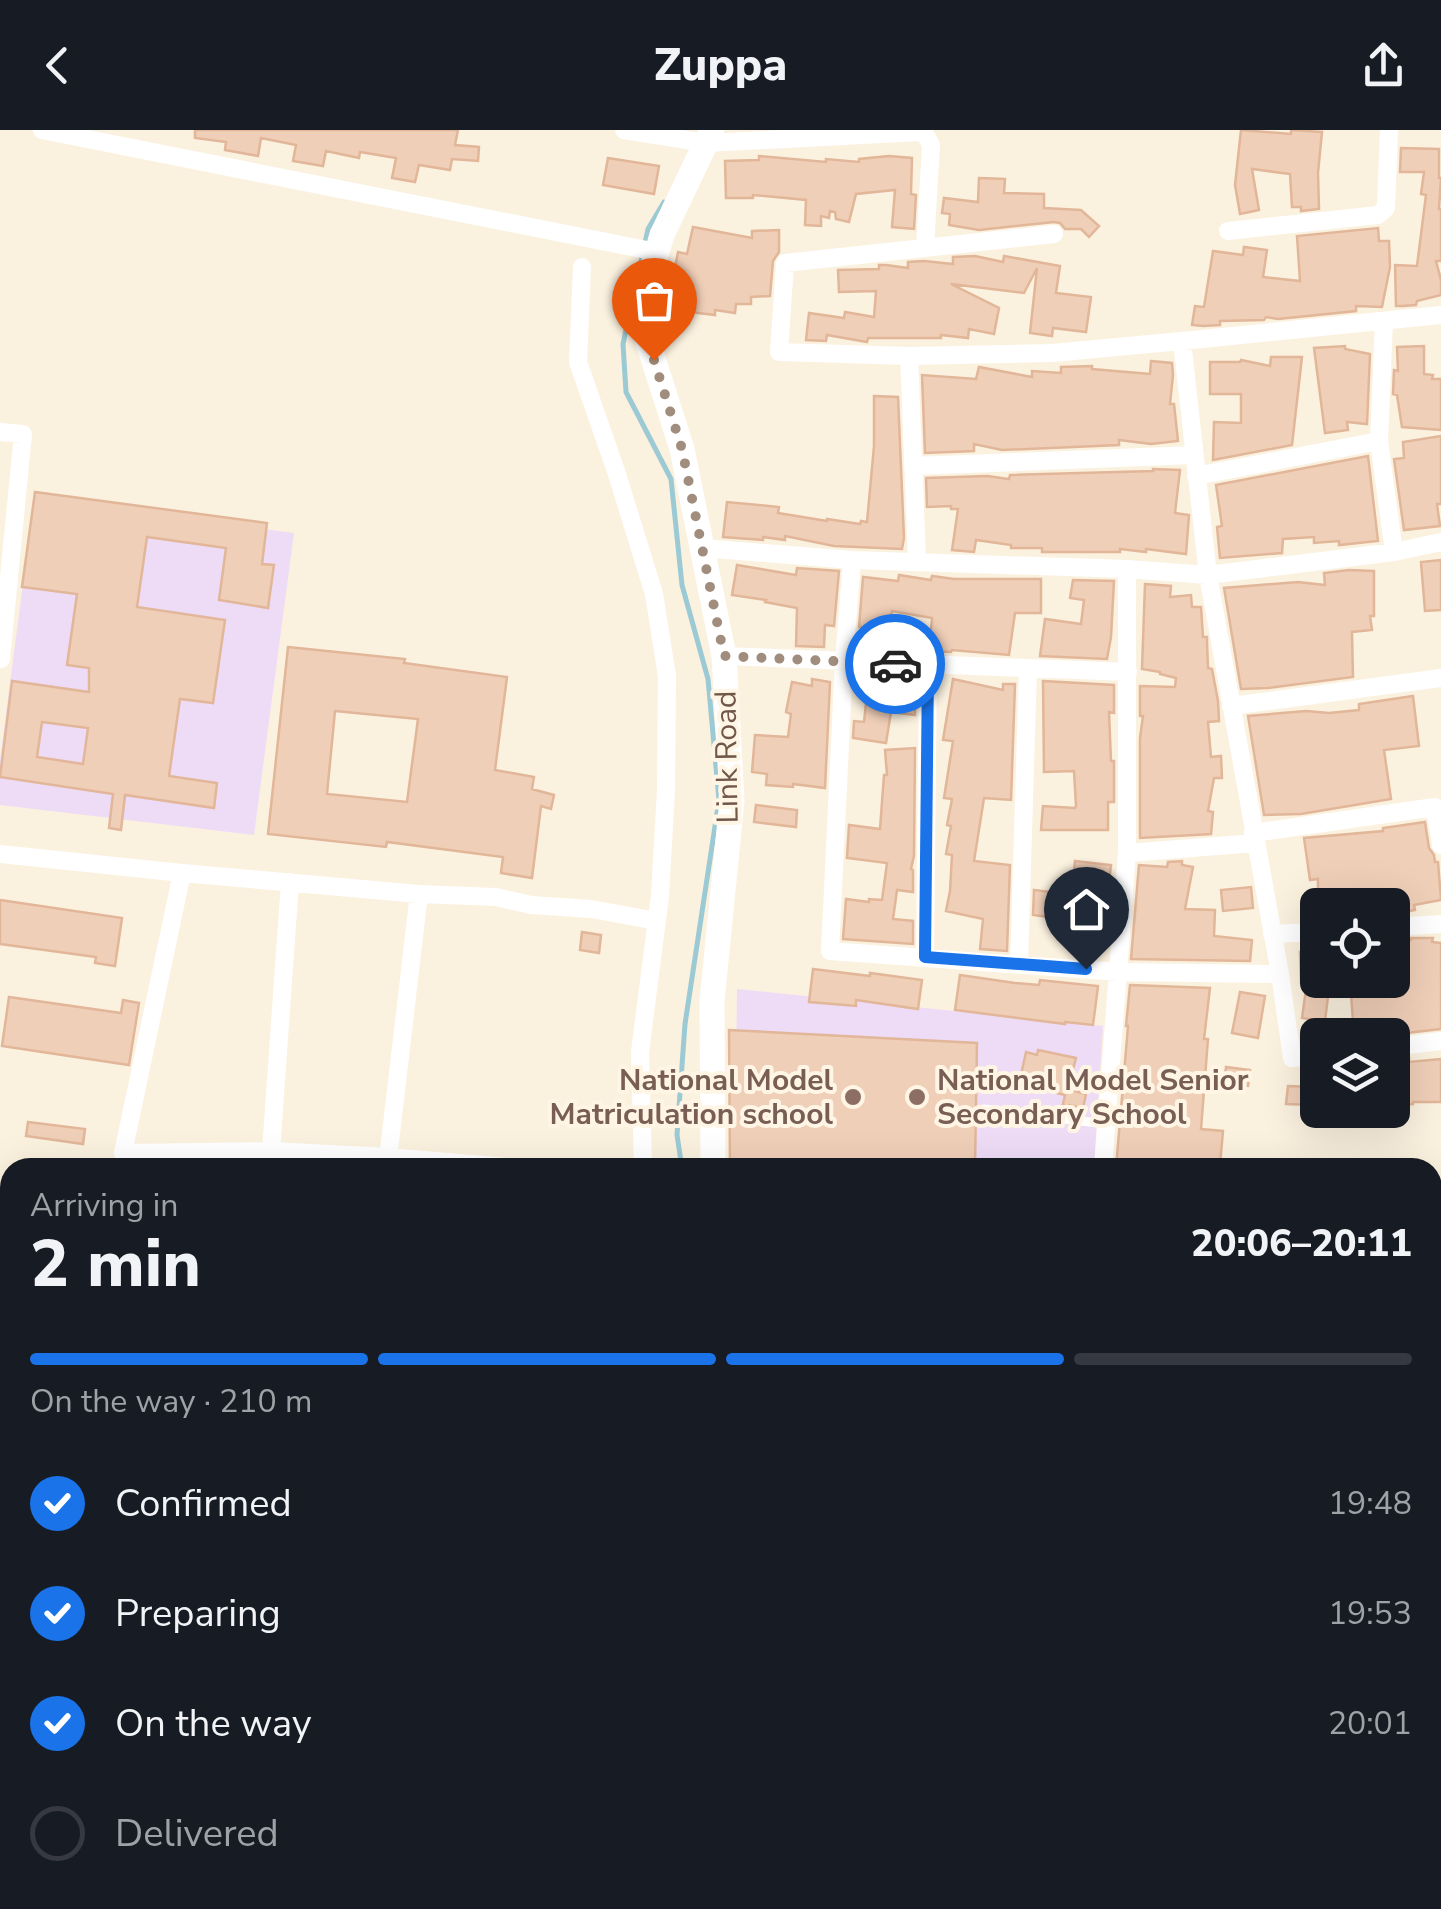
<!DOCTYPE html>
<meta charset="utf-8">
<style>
:root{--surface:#171b24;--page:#20242c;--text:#f1f3f6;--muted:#9ea1a6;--line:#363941;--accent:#1a73e8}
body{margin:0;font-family:"Nunito Sans",sans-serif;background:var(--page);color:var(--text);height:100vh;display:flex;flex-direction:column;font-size:38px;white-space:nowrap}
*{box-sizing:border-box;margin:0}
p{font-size:32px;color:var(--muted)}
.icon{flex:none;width:55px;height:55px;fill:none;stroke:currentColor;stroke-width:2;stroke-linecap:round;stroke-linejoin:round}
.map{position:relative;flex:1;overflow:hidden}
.side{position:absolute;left:0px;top:1028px;width:1442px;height:752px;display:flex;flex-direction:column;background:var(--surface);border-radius:30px 30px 0 0;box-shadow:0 10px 40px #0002}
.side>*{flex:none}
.tools{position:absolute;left:1300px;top:758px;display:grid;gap:20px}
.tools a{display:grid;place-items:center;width:110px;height:110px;border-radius:15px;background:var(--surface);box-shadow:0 10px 40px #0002;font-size:50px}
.pin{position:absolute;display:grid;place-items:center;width:85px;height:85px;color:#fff;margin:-102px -42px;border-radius:50% 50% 50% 0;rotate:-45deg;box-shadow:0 0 10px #0007}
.pin .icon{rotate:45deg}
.courier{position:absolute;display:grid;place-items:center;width:100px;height:100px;margin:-50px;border:8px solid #1a73e8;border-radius:50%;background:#fff;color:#222;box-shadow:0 2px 12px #0007}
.summary em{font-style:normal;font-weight:800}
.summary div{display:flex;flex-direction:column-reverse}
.summary{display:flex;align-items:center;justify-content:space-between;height:170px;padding:0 30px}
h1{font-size:65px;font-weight:800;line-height:75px}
.bar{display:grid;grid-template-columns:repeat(4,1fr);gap:15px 10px;align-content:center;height:120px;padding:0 30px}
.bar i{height:12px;border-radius:8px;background:var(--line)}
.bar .active{background:var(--accent)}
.bar p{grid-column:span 4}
ol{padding:0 30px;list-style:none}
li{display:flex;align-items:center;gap:30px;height:110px}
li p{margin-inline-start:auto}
li .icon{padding:10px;border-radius:50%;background:var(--accent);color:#fff;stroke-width:4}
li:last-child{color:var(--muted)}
li i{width:55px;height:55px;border:5px solid var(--line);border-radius:50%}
header{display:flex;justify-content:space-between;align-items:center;height:130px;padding:0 30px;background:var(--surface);font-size:45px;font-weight:800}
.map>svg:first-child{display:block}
</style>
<header><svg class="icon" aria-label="back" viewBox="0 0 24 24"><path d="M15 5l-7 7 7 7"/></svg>Zuppa<svg class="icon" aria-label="share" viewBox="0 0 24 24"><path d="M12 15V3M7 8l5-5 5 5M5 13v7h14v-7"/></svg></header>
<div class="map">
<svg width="1441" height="1779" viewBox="0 0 1441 1779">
<rect width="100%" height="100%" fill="#fbf1df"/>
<path fill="#eedcf7" d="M 34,369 L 294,403 L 254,705 L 0,675 L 0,630 Z
M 737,859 L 1103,896 L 1094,1037 L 735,1038 Z"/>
<path fill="#cee7bf" d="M 312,1770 L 595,1770 L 593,1779 L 311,1779 Z"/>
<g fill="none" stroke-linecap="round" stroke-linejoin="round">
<path stroke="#9bcad5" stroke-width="5" d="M 640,136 L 648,99 L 664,72
M 632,171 L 623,214 L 626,262 L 671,349 L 682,455 L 708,549 L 719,670 L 685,894 L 677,1005 L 682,1038
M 704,1770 L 704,1779"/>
</g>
<path fill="#f0cfb8" stroke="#e2b699" stroke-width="2.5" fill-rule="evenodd" d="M 195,0 L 458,0 L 455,15 L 479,17 L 478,31 L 452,29 L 450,40 L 419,35 L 415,52 L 392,48 L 396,28 L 360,22 L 359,28 L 326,21 L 323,36 L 293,31 L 296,15 L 261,8 L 258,26 L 225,20 L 226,12 L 195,8 Z
M 1241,0 L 1291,4 L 1291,0 L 1322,2 L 1318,43 L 1319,79 L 1301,81 L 1301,77 L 1292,77 L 1290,44 L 1252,39 L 1259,80 L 1240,84 L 1235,55 Z
M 1401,18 L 1439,19 L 1439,48 L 1441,48 L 1439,79 L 1441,79 L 1441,131 L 1436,131 L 1441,150 L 1441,165 L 1417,171 L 1416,175 L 1403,176 L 1396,176 L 1395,135 L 1417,136 L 1426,65 L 1421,64 L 1424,42 L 1400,42 Z
M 759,26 L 826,32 L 826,29 L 859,32 L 859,29 L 889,26 L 912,28 L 911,64 L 916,65 L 914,99 L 892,97 L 895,60 L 856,64 L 849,92 L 836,89 L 835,82 L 830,81 L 829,88 L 821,86 L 821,96 L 805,95 L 806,70 L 753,65 L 753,68 L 726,68 L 725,31 L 759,30 Z
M 608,28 L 659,36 L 654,64 L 603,55 Z
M 979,48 L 1005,49 L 1004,63 L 1044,64 L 1044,78 L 1081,80 L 1099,96 L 1089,107 L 1081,99 L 1065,99 L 1060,93 L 1054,92 L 979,100 L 949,95 L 950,84 L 942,83 L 944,68 L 978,72 Z
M 693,97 L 752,108 L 752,101 L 779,100 L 779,122 L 773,131 L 770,166 L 751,167 L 751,174 L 736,174 L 735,183 L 715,180 L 715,185 L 665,179 L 668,153 L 672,154 L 678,122 L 687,124 Z
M 1378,98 L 1379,111 L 1389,111 L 1390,137 L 1382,177 L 1356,176 L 1356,181 L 1278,189 L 1266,187 L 1264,190 L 1220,191 L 1220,195 L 1203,196 L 1192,195 L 1195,176 L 1204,177 L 1213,121 L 1243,125 L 1244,117 L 1267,120 L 1263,147 L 1300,151 L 1297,106 Z
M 975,126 L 1003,132 L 1004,126 L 1060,136 L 1056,163 L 1091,167 L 1086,202 L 1053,198 L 1052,206 L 1030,203 L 1037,138 L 1024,163 L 951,154 L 999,178 L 994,204 L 969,199 L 968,208 L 941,205 L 941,208 L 868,208 L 867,212 L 827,205 L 826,211 L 806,210 L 809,183 L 844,188 L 845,182 L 874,187 L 876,161 L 839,162 L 838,140 L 879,139 L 879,135 L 886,135 L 908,138 L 908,132 L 924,131 L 953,134 L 953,127 Z
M 1345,216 L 1345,219 L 1370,224 L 1367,294 L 1347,292 L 1348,300 L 1325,303 L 1314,218 Z
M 1424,216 L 1424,244 L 1433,245 L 1432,249 L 1441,249 L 1441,300 L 1402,297 L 1397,265 L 1393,264 L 1394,240 L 1398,241 L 1397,217 Z
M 1271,227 L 1302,227 L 1292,315 L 1213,330 L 1214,292 L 1241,293 L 1241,264 L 1210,264 L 1210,232 L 1240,232 L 1241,230 L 1270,236 Z
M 1151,231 L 1172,233 L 1173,245 L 1170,274 L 1174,274 L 1178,311 L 1151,314 L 1119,310 L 1119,315 L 1002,320 L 974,314 L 974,321 L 925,323 L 922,245 L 976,249 L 979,237 L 1032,247 L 1032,241 L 1061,243 L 1061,237 L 1092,236 L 1092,239 L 1150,244 Z
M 874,266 L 898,267 L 904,408 L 902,419 L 834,416 L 785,406 L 785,410 L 763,407 L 763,410 L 723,407 L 727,372 L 779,377 L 778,383 L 827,391 L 827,389 L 860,394 L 861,391 L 867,392 L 874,316 Z
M 1441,306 L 1441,374 L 1437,374 L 1440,396 L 1404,400 L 1394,329 L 1404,328 L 1403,312 Z
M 1368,326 L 1378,411 L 1339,415 L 1339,411 L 1314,413 L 1314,407 L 1283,409 L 1282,423 L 1220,428 L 1217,397 L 1222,396 L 1216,355 Z
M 1153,339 L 1180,340 L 1175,383 L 1189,385 L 1186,424 L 1146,419 L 1146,422 L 1120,419 L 1120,422 L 1042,422 L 1042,418 L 1011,418 L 1011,415 L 976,410 L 974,422 L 952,420 L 958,379 L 951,379 L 951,376 L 927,377 L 926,348 L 987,346 L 1009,349 L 1010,345 L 1153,341 Z
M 35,362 L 267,393 L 262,434 L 274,435 L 268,478 L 219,470 L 226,418 L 147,407 L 137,477 L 225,490 L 213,573 L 180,569 L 169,646 L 217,653 L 214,678 L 125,665 L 121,700 L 109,698 L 113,664 L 0,647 L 12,551 L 89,562 L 89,538 L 67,535 L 77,464 L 22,457 ZM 42,592 L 88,598 L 83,634 L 37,627 Z
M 1441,430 L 1441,480 L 1425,481 L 1421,432 Z
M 737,435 L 796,445 L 797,438 L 839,441 L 834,496 L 825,495 L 824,517 L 796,516 L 797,478 L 765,472 L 766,470 L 732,465 Z
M 1349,440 L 1374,441 L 1374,486 L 1370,486 L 1372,500 L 1352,502 L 1353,547 L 1268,558 L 1241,559 L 1224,458 L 1298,452 L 1325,455 L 1324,443 Z
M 899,445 L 931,450 L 932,446 L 954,449 L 1041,449 L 1041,483 L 1015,483 L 1009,525 L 952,520 L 951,522 L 929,521 L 932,488 L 892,481 L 890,500 L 886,500 L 884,520 L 862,519 L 864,497 L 859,497 L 863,447 L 898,451 Z
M 1073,450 L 1114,451 L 1111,507 L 1107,529 L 1040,526 L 1045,489 L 1081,494 L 1084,470 L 1070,468 Z
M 1145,454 L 1171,456 L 1170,467 L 1191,465 L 1192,477 L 1201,477 L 1203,507 L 1207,507 L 1207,512 L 1208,538 L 1212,539 L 1218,571 L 1219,591 L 1208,592 L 1211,627 L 1221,626 L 1222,648 L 1214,648 L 1208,681 L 1213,682 L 1211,704 L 1140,708 L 1140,608 L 1143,586 L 1140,586 L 1140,556 L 1175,557 L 1176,548 L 1160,544 L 1160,542 L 1142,539 Z
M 288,517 L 405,529 L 404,533 L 507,547 L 495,640 L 534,647 L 532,659 L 554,665 L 551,679 L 541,676 L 532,748 L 501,743 L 503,727 L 387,712 L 386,717 L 268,704 ZM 335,581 L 418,589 L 407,672 L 327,664 Z
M 812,549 L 830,552 L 825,658 L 793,654 L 793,657 L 766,655 L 767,644 L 752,642 L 755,605 L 788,607 L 791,584 L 786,582 L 792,552 L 812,556 Z
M 953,549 L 1003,560 L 1003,554 L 1015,554 L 1011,670 L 984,668 L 974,731 L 1010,735 L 1007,821 L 980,819 L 983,789 L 946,781 L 950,761 L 952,725 L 946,724 L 951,696 L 947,695 L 952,669 L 944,668 L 953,611 L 943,610 Z
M 896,550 L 915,553 L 915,585 L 891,582 L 886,613 L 853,608 L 854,591 L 864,592 L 868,554 L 896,556 Z
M 1043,551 L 1114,555 L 1114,583 L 1109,582 L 1111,631 L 1114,631 L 1114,672 L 1108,672 L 1108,700 L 1041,700 L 1043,676 L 1075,678 L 1076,676 L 1074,641 L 1044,642 Z
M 1413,566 L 1419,616 L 1384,620 L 1391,669 L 1301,684 L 1264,685 L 1248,586 L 1306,581 L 1329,583 L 1359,580 L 1359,574 Z
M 915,618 L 914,726 L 911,739 L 913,740 L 913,762 L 897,760 L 893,789 L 913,791 L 913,814 L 843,809 L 846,769 L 869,772 L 869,769 L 882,770 L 887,733 L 847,728 L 849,695 L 880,699 L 884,645 L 887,645 L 885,620 Z
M 756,675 L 797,680 L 796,697 L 754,692 Z
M 1425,692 L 1429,718 L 1434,725 L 1435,732 L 1438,732 L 1441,770 L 1414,775 L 1415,780 L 1393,784 L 1392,775 L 1318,775 L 1318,749 L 1310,750 L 1304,708 L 1383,701 L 1383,698 Z
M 1075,731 L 1111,735 L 1108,759 L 1073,755 Z
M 1182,731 L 1182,735 L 1193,737 L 1185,779 L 1215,780 L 1214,806 L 1252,810 L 1250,831 L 1131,829 L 1139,735 L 1167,737 L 1168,732 Z
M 1251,757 L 1253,778 L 1223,781 L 1221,760 Z
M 1034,760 L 1067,764 L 1064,789 L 1033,785 Z
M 0,770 L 122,788 L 115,836 L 95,833 L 96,827 L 0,814 Z
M 582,802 L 601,805 L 599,823 L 580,820 Z
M 1411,808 L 1433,808 L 1432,812 L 1441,813 L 1441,899 L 1389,905 L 1354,905 L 1350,850 L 1392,850 L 1392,809 L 1411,810 Z
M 1300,822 L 1318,822 L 1318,850 L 1330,850 L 1325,891 L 1302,888 L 1307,852 L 1301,852 Z
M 813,839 L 870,846 L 870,843 L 922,850 L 918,879 L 856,870 L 856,876 L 809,872 Z
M 960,845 L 1015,853 L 1039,855 L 1040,850 L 1098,856 L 1093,895 L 1065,892 L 1065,894 L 955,880 Z
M 1130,855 L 1210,858 L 1204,909 L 1208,909 L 1201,999 L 1223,1001 L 1220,1035 L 1209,1034 L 1209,1038 L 1116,1038 L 1128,896 L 1126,896 Z
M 1240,862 L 1265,866 L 1258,908 L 1232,903 Z
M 9,867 L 121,883 L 123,870 L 139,873 L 129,935 L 2,916 Z
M 729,900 L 977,913 L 975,1038 L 730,1038 Z
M 1038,920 L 1076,928 L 1068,959 L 1086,964 L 1083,978 L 1063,974 L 1065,965 L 1019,954 L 1026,922 L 1037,925 Z
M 1409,928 L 1409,932 L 1441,929 L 1441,972 L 1413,972 L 1413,974 L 1392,976 L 1392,929 Z
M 1226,937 L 1250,940 L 1248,956 L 1224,954 Z
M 1288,956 L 1313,957 L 1312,975 L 1286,974 Z
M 28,992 L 85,999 L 83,1014 L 26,1006 Z"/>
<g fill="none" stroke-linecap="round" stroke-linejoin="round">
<path stroke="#fff" stroke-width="9" d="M 984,979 L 1105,994"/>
<path stroke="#fff" stroke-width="18" d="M 42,0 L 657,122
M 624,0 L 706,13 L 920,2 L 926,6 L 931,15 L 925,118
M 1228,101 L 1378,85 L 1386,78 L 1389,0
M 582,137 L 578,232 L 616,341 L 654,464 L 667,546 L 666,660 L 660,766 L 640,922 L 643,1038
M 909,226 L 779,222 L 785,133 L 1054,104
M 0,302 L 23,304 L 1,529
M 1379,311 L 1394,422
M 913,336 L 1194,325
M 1196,346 L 1379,311 L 1384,191
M 702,418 L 852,430 L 1127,439 L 1208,445 L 1394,422 L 1441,412
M 852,430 L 844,531 L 830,821 L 1119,842 L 1280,844
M 917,430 L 909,226 L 1052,223 L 1182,211
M 724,526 L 1128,542
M 1231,576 L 1441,548
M 1253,703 L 1435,677 L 1441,715
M 1127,723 L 1256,713
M 0,724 L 182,743 L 123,1023 L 271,1021 L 388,1027 L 518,1038
M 182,743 L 419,764 L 496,767 L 531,775 L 591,779 L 657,791
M 1392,797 L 1441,794
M 1272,804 L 1318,802
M 925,827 L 928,536
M 1019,834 L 1028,538
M 1392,917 L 1441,911
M 1318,925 L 1292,928 L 1280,844 L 1208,445 L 1182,211 L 1441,185
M 271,1021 L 290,752
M 387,1037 L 419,764
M 1103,1038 L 1127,723 L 1127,439
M 1432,1173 L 1441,1173
M 1432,1290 L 1441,1291
M 1432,1349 L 1441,1349
M 0,1396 L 10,1398
M 1432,1467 L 1441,1467
M 0,1504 L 10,1506
M 0,1611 L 10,1613
M 0,1748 L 10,1749
M 142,1770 L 192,1779
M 984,1770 L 984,1779
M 1073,1770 L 1073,1779
M 1168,1777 L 1168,1779
M 45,1779 L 46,1770
M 266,1779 L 268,1770
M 1261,1779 L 1261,1770"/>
<path stroke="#fff" stroke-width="25" d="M 712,0 L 662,105 L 644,165 L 644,200 L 682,319 L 724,526 L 732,670 L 712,871 L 713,1038
M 735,1770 L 735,1779"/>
</g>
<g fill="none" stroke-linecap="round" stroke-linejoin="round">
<path stroke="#a18d7d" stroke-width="10" stroke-dasharray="0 18" d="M 654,230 L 682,319 L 724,526 L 895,534"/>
<path stroke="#1a73e8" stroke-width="12" d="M 895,534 L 928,536 L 925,827 L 1086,839"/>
</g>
<g fill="#8d6e63" stroke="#fff5e5" stroke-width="4">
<circle cx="853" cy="967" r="10"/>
<circle cx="917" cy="967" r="10"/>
</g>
<g text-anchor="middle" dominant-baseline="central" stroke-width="8" stroke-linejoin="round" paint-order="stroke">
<g font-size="30" fill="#705748" stroke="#fff5e5">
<text transform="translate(727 627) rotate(-91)">Link Road</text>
</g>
<g font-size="30" font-weight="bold" fill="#785e54" stroke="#fff5e5" text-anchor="end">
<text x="833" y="950">National Model<tspan x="833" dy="34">Matriculation school</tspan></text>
<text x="937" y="950" text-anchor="start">National Model Senior<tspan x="937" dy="34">Secondary School</tspan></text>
</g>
</g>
</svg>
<div class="tools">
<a><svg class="icon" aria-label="locate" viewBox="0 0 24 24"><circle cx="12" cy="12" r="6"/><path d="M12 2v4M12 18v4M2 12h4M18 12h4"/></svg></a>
<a><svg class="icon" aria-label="layers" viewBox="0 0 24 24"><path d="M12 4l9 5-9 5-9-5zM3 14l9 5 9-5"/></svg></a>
</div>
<div class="pin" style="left:654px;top:230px;background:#ea580c"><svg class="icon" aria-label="bag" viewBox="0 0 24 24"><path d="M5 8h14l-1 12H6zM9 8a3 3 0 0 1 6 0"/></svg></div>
<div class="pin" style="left:1086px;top:839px;background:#1f2937"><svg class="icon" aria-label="home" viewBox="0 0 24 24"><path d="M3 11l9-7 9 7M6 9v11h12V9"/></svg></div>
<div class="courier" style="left:895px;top:534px"><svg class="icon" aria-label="car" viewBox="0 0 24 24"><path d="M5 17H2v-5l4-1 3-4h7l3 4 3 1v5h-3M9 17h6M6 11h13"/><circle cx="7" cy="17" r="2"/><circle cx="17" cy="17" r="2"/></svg></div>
<section class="side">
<div class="summary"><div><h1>2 min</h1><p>Arriving in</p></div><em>20:06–20:11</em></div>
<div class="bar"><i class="active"></i><i class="active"></i><i class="active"></i><i></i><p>On the way · 210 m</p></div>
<ol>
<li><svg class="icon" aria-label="check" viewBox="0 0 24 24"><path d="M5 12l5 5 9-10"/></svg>Confirmed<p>19:48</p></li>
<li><svg class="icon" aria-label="check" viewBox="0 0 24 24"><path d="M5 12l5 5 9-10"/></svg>Preparing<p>19:53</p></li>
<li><svg class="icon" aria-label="check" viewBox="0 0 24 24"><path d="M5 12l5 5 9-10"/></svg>On the way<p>20:01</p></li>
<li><i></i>Delivered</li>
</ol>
</section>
</div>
